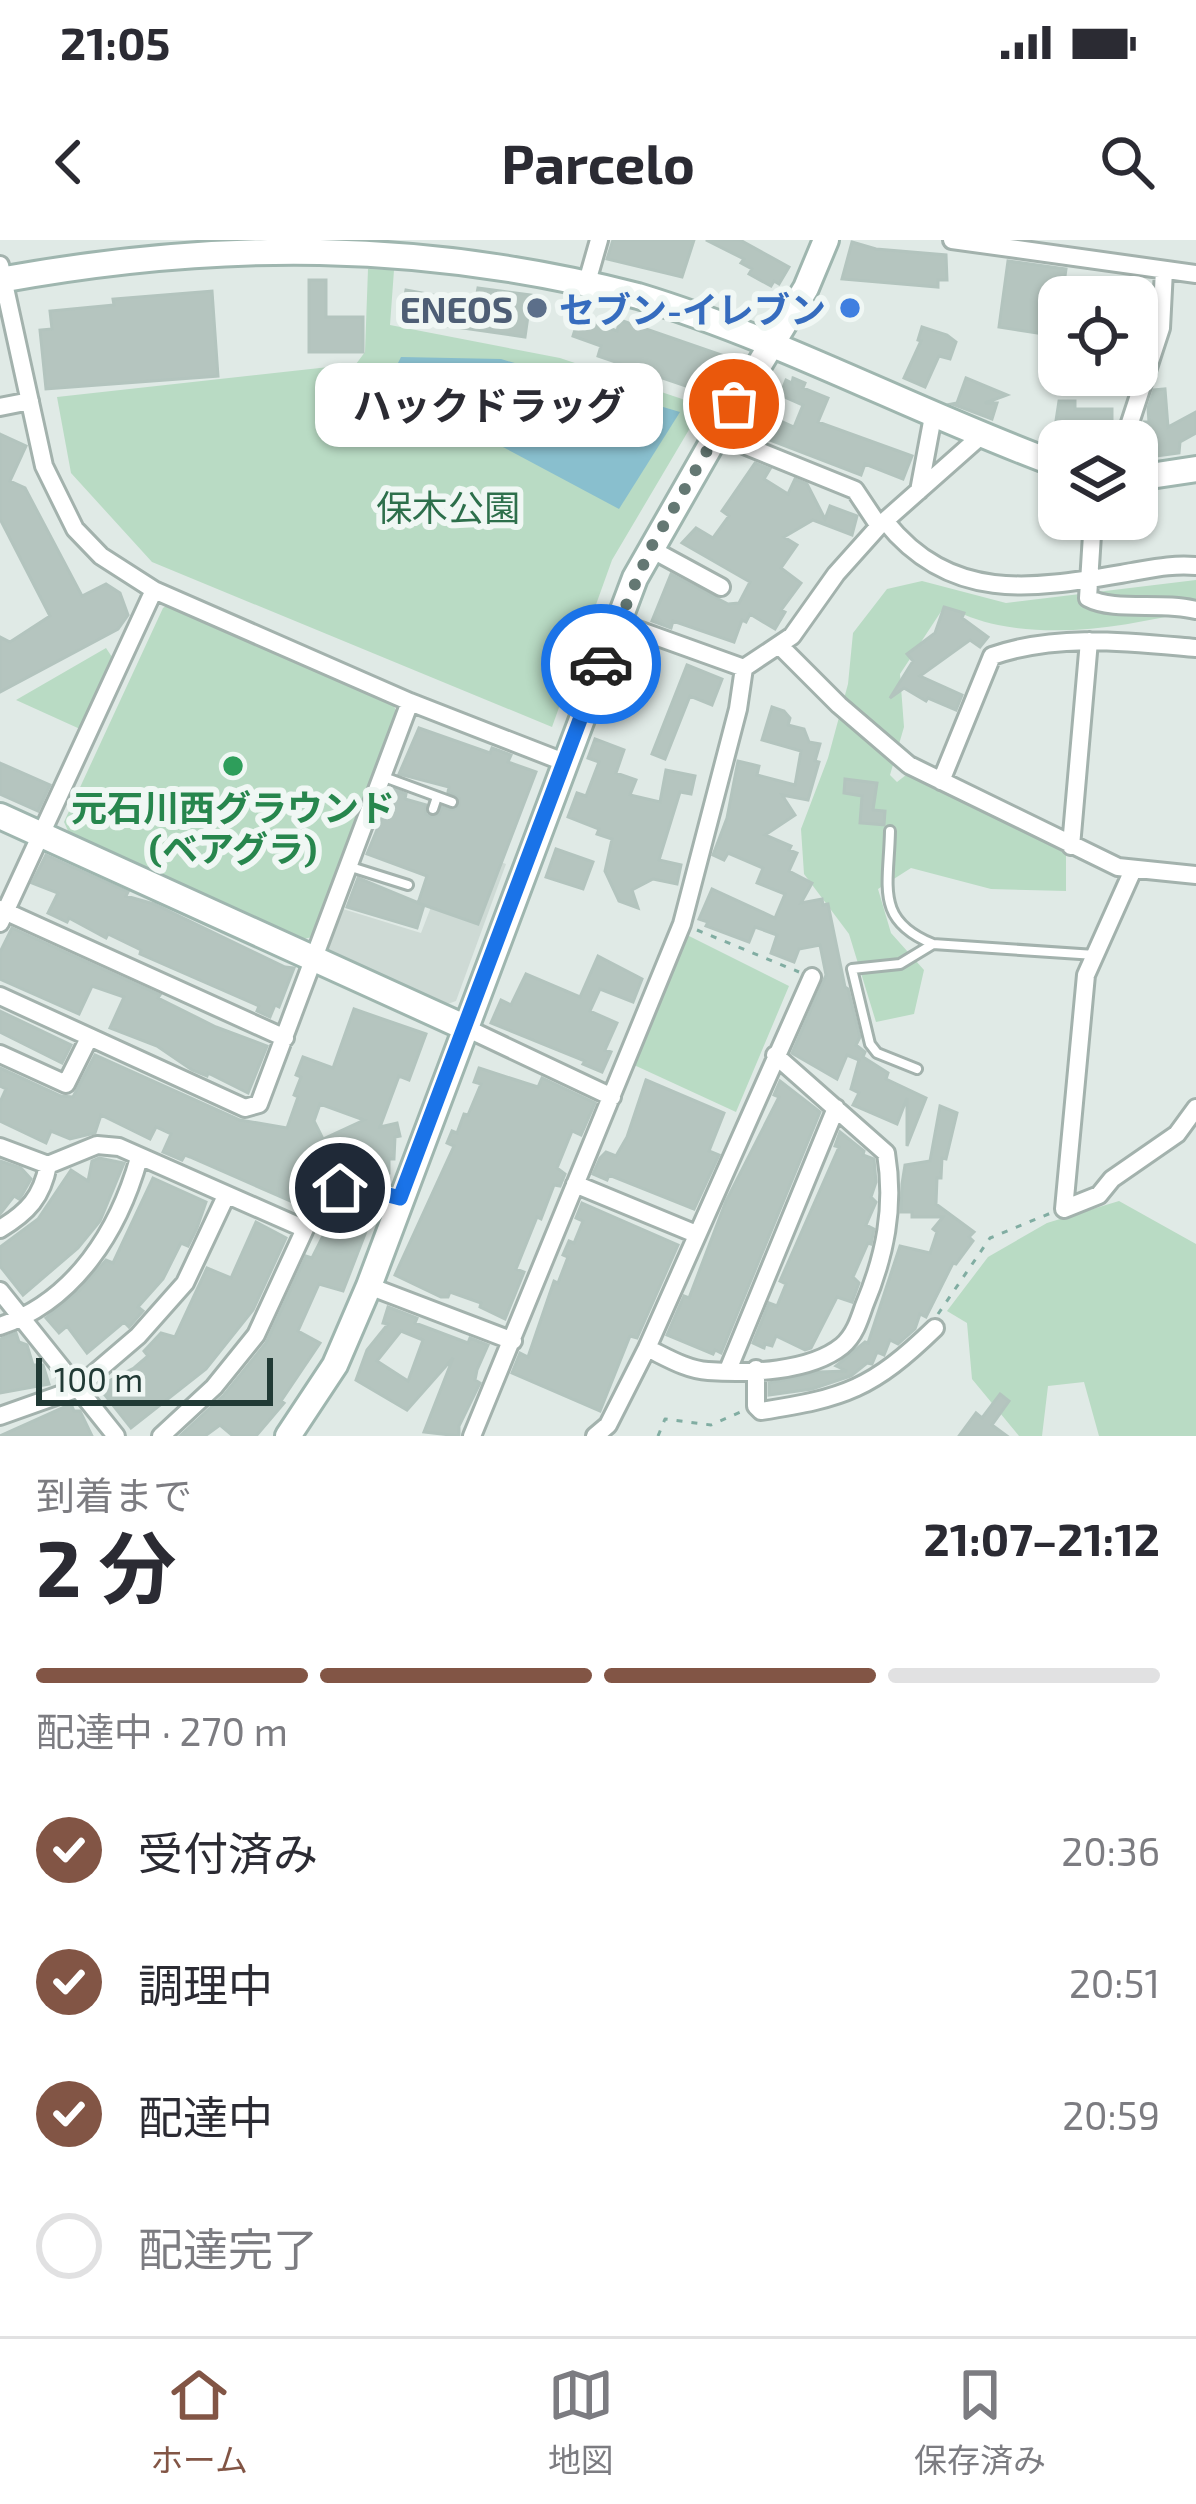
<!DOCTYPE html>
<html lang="ja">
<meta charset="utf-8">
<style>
:root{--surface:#fff;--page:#f2f2f3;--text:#2b2b33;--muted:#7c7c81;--line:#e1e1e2;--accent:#825545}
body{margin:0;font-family:"Exo 2","Noto Sans JP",sans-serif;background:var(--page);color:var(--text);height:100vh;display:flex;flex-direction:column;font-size:45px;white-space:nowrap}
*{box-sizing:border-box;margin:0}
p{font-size:39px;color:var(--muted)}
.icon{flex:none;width:66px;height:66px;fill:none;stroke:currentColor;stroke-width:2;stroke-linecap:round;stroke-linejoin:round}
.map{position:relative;height:1196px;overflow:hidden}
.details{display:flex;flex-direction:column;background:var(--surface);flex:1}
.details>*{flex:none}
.tools{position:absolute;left:1038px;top:36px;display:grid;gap:24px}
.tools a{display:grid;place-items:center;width:120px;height:120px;border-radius:24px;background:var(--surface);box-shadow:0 3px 9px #0004;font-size:60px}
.scale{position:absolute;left:36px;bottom:30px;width:237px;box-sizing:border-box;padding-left:12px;border:6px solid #213a35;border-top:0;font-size:33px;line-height:42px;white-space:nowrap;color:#213a35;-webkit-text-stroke:9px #f0f7f4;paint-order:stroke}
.pin{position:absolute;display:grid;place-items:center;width:102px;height:102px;color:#fff;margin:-51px;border:6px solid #fff;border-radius:50%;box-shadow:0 3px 12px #0007}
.courier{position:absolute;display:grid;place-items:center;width:120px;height:120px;margin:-60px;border:9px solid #1a73e8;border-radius:50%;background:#fff;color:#222;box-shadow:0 3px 15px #0007}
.bubble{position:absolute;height:84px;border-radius:24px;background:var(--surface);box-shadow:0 3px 9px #0004;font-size:39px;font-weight:700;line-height:84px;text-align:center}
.headline em{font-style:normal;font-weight:700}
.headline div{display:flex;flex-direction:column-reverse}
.headline{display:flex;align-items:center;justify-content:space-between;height:204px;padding:0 36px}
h1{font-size:78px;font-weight:700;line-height:90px}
.bar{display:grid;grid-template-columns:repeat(4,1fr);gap:18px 12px;align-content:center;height:144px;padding:0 36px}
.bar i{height:15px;border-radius:9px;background:var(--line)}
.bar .on{background:var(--accent)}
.bar p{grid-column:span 4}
ol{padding:0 36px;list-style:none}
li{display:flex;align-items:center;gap:36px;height:132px}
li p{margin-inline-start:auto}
li .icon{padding:12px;border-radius:50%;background:var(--accent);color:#fff;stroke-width:4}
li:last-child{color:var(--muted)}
li i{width:66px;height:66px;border:6px solid var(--line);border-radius:50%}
.status{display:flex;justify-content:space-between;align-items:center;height:84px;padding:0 60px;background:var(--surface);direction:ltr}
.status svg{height:33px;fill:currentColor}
header{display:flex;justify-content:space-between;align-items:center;height:156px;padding:0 36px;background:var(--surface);font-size:54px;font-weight:700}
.menu{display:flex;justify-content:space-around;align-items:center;height:168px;border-top:3px solid var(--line);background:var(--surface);font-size:33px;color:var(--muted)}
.menu a{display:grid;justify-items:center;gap:6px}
.menu .on{color:var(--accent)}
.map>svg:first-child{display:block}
</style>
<div class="status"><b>21:05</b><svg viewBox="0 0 49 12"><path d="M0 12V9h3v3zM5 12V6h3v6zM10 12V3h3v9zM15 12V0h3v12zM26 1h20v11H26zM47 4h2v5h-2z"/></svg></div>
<header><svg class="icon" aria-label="back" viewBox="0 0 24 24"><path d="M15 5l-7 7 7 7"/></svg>Parcelo<svg class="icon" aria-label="search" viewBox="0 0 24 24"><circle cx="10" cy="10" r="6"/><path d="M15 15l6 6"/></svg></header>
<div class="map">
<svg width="1196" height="1196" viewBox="0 0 1196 1196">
<rect width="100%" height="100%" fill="#e0eae6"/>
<path fill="#cedad5" d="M 455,605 L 506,624 L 456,761 L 442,766 L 327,713 L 343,669 L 421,693 Z"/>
<path fill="#b9dbc4" d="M 368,29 L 394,30 L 390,85 L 560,118 L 703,166 L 612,320 L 552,487 L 152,322 L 71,233 L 57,157 L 356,124 L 365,112 Z
M 1196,340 L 1196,370 C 1132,385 1064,398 998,385 C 980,382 961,373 944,367 L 900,434 L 904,487 L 890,535 L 897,542 L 906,535 L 1066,611 L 1066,651 L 991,649 L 911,628 L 878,649 L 891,693 L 924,730 L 914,774 L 876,782 L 849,694 L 804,634 L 801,589 L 828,518 L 848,444 L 853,393 L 887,349 L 922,341 L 1006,363 Z
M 172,362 L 394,466 L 396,471 L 312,697 L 304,699 L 69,593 L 64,582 L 163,368 Z
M 106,408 L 114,420 L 80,489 L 16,460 Z
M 687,695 L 789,746 L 736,872 L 634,825 Z
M 1119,961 L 1196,1004 L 1196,1196 L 1099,1196 L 1084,1142 L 1048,1146 L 1042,1196 L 1019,1196 L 972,1139 L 967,1083 L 947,1071 L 988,1017 L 1047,983 Z"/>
<path fill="#89bfce" d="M 401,117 L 501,119 L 680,172 L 619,269 L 387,145 Z"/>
<path fill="#b5c5bf" stroke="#b3c4be" stroke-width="3" fill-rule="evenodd" d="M 613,0 L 694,0 L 682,37 L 607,19 Z
M 706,0 L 740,0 L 789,27 L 779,44 L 774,41 L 771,46 L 749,34 L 752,29 L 741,23 L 744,19 Z
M 852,2 L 876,9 L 946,15 L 947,40 L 938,40 L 938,47 L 842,39 Z
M 1008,21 L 1066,29 L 1062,57 L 1059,57 L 1057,96 L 999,87 Z
M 309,40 L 326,40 L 326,77 L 363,77 L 363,112 L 309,112 Z
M 478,48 L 531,55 L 525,97 L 400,79 L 406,50 L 475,63 Z
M 212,51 L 218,136 L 46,149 L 40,90 L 52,89 L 50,71 L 114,65 L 113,59 Z
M 579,77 L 617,91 L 620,80 L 727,117 L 722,131 L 705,124 L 695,149 L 598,116 L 601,106 L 573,96 Z
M 922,87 L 947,95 L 956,102 L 950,119 L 939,116 L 925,147 L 904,138 L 921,101 L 918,100 Z
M 793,138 L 805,143 L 803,148 L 828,158 L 818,182 L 912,216 L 903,239 L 865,224 L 861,235 L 767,199 L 776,179 L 794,187 L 803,165 L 780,155 L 786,140 L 792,143 Z
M 966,138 L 1007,155 L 985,163 L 997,163 L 992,179 L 952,164 L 957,163 Z
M 1165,149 L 1168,187 L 1196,172 L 1196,193 L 1180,202 L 1179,213 L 1141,218 L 1141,191 L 1144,182 L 1149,182 L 1148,168 L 1154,150 Z
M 1059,161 L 1075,161 L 1075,169 L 1112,169 L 1112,191 L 1055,187 Z
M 0,194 L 26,206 L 10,241 L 25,248 L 82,356 L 106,344 L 120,353 L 128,375 L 118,389 L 0,452 L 0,397 L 10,402 L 50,376 L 0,279 Z
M 755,223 L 770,229 L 764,239 L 788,254 L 795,239 L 807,244 L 825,279 L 830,266 L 857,276 L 852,295 L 813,280 L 784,297 L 797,305 L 781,328 L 801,343 L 781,370 L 785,372 L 775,389 L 750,374 L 746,382 L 742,380 L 734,402 L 673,381 L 671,388 L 652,381 L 671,334 L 728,364 L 739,363 L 750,342 L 682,303 L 696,288 L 713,298 L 729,276 L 722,271 Z
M 944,367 L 964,373 L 962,378 L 988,397 L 980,407 L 970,400 L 920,436 L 962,455 L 956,470 L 928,458 L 926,461 L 904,448 L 890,458 L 913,421 L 907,414 L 935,393 Z
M 687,425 L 722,439 L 712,465 L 690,456 L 665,519 L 652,514 Z
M 772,467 L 784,471 L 790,478 L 788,485 L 804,489 L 809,502 L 820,504 L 815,521 L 819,522 L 808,560 L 782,555 L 795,575 L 765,595 L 791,606 L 789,610 L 797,613 L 789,631 L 812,643 L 801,663 L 822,659 L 823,665 L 828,664 L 845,747 L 848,749 L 860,797 L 856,805 L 865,812 L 863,817 L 888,833 L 886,839 L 926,858 L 907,906 L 907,858 L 897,884 L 853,865 L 859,853 L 851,849 L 859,820 L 847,815 L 837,839 L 792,813 L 826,735 L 820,705 L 799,709 L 794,722 L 771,713 L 777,695 L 755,687 L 749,702 L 706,686 L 708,682 L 699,679 L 712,649 L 775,678 L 785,654 L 757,643 L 763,628 L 728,613 L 724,620 L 713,615 L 727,578 L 738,521 L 759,526 L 757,535 L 795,545 L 801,511 L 762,500 Z
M 419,488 L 490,513 L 492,508 L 511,515 L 508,522 L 536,532 L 478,684 L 418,663 L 427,636 L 367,614 L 394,549 L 406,554 L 405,559 L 426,565 L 426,574 L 432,577 L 439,574 L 442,567 L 452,570 L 459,566 L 459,558 L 448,552 L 449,547 L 399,534 Z
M 595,499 L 624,510 L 616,533 L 636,540 L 630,555 L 660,562 L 666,530 L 695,536 L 691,554 L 680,552 L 659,620 L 681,625 L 677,644 L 653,639 L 632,650 L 638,668 L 619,661 L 605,631 L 612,599 L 597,594 L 599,589 L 568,577 L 577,553 L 586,556 L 599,522 L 588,518 Z
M 0,523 L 50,545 L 38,571 L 0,554 Z
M 845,539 L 877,543 L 873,570 L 885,571 L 884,585 L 860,583 L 862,556 L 844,553 Z
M 556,609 L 593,622 L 583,649 L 546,637 Z
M 46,615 L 128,652 L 126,656 L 154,664 L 285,727 L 294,728 L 279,767 L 275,765 L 270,777 L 257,771 L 259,766 L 140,714 L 141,710 L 108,694 L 106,698 L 69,678 L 67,682 L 48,673 L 58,653 L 32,643 Z
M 358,638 L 424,665 L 417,688 L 347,667 Z
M 12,688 L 160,755 L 158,758 L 216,787 L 267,806 L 248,853 L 208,833 L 207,836 L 192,830 L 157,806 L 110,788 L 124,757 L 92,746 L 79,774 L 0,739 L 0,712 Z
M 598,716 L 642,739 L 633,762 L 600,749 L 590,771 L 617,783 L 605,810 L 611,812 L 602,832 L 583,824 L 585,821 L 491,783 L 501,760 L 511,765 L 526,734 L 580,757 Z
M 354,769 L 426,794 L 409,840 L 399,836 L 380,887 L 397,883 L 400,896 L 395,897 L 394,919 L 389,919 L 389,933 L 375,933 L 375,924 L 344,923 L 315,938 L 302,966 L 190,917 L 185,915 L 182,920 L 163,912 L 171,894 L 156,887 L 150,899 L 101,875 L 95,893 L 70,899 L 51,891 L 46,903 L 0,881 L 0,862 L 6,849 L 0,846 L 0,828 L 61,856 L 73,857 L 95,815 L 240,880 L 287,888 L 298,857 L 294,855 L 301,837 L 296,835 L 303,817 L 333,828 ZM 320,864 L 364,880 L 323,899 L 314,881 Z
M 0,771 L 71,805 L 62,823 L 0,792 Z
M 479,828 L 538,847 L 542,838 L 595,863 L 581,895 L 572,891 L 557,928 L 565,934 L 560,946 L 554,945 L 541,979 L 537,977 L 516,1029 L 524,1032 L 505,1079 L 480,1067 L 481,1063 L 450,1052 L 448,1057 L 441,1057 L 395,1035 L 454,906 L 447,903 L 452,891 L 457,893 L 464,874 L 468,875 L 481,844 L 474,842 Z
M 646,840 L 724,873 L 709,911 L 719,915 L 694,969 L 609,935 L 607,940 L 593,934 L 600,918 L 606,912 L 616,916 L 627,897 Z
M 780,841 L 820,872 L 721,1113 L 715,1110 L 713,1114 L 667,1095 L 684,1056 L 689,1058 L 726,961 L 779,857 L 774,855 Z
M 940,866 L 957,873 L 946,919 L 942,918 L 941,938 L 937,938 L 936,964 L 974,992 L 969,997 L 973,1001 L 956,1024 L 953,1023 L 926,1077 L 920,1074 L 915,1089 L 898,1104 L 890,1100 L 884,1115 L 877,1112 L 872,1124 L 867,1123 L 851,1136 L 812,1149 L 769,1155 L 769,1143 L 819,1132 L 847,1131 L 836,1126 L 865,1102 L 868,1103 L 900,1006 L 930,1013 L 937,992 L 933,989 L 943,977 L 912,977 L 912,972 L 901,972 L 902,944 L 905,925 L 930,921 Z
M 840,892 L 864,911 L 863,915 L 874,919 L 876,942 L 871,957 L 876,962 L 866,985 L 874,989 L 871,1004 L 868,1003 L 853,1037 L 859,1043 L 852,1062 L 837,1057 L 811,1108 L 805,1110 L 776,1096 L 772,1106 L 765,1104 L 764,1108 L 753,1103 L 769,1063 L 777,1066 L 786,1044 L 780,1041 L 839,907 L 835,906 Z
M 99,918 L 124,923 L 100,981 L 78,1008 L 23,1055 L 0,1026 L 0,1007 L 38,979 L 71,930 L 88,941 L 92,921 Z
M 0,921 L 21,928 L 31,939 L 22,955 L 19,959 L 14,956 L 0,974 Z
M 153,938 L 206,962 L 197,988 L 188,1006 L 181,1003 L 163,1039 L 138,1067 L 143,1071 L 129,1087 L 124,1082 L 87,1113 L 67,1086 L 59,1093 L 46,1078 L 80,1050 L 106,1020 L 113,1023 Z
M 355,961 L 372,964 L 370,981 L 343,1051 L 319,1044 L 298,1091 L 320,1103 L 281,1161 L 284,1163 L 256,1196 L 233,1196 L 220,1185 L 205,1196 L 180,1196 L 224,1155 L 266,1103 L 306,1016 L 312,1018 L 331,980 L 340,984 L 342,963 Z
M 582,963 L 678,1005 L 637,1098 L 630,1096 L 600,1171 L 512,1133 L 520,1113 L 528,1117 L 554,1041 L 558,1043 L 568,1017 L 563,1015 L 569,1001 L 574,1003 L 583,981 L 576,978 Z
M 256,982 L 286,998 L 253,1070 L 206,1129 L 131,1188 L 101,1150 L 105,1147 L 103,1144 L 134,1128 L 148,1116 L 144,1111 L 161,1093 L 175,1097 L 207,1028 L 231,1038 Z
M 388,1067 L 417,1078 L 415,1083 L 468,1103 L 470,1098 L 488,1105 L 477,1130 L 475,1140 L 480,1143 L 459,1186 L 459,1196 L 424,1192 L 453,1118 L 407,1170 L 356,1140 L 367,1110 L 388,1084 L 383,1083 ZM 401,1091 L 423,1100 L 408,1141 L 377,1121 Z
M 16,1093 L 19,1102 L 27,1105 L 33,1125 L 43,1125 L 49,1144 L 0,1153 L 0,1099 Z
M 1000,1154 L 1009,1161 L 992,1185 L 1007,1196 L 959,1196 L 976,1173 L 982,1178 Z
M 71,1164 L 74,1171 L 80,1171 L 92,1196 L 0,1196 Z"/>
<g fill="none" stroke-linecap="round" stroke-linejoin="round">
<defs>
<path id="lane" d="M 384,537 L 452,562
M 433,569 L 437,557
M 890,591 C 889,646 874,680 933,704
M 351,627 L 408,645
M 917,829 L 877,813 L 870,804 L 852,729 L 900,724 L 933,704 L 1095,715"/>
<path id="street" d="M 952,0 L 1196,34
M 0,25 L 44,226 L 75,289 L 101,316 L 154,350 L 410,462 L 564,522
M 587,42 L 599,0
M 0,167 L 30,161
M 717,194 L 855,250 L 879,286
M 1124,201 L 1161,88 L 1164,30
M 919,251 L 934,171
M 1093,279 L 1088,358 C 1114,372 1162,361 1196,370
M 885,281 C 953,366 1037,348 1132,332 C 1155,328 1173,324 1196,326
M 651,309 L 721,347
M 616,382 L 744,428
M 780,406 L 839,465 L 909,525 L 1118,627 L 1196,635
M 941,541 L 992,416 C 1058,393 1128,402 1196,408
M 1071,606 L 1089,401
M 1133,630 L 1086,735 L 1064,969 L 1099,955 L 1112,939 L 1177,894 L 1196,868
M 0,669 L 285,798
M 0,683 L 154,350
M 0,756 L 245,868 L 259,864 L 410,462
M 464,787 L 612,857
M 0,814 L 66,844 L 89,798
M 0,907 L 48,925 L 97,905 L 119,907 L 305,989
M 575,944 L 696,994
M 0,989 C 28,972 42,957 48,925
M 369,1046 L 513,1101
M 0,1051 L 116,1196
M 0,1086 C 75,1061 119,990 139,918
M 647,1108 C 666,1117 687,1130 708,1131 C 747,1134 810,1132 842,1106 C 854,1096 859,1081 864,1066 C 885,1016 895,967 886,913 L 775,815
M 756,1129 L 756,1166 L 761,1171 C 845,1158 872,1149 935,1088
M 728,1130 L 836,868
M 0,1176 L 76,1149 L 138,1096 L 185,1043 L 226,956
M 161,1196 L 214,1147 L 256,1095 L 316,965 C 340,938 370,950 401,958
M 472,1196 L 682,684 L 738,469 L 744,428 L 792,396 L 836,334 L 879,286 L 983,194
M 595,1196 L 608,1185 L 647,1108 L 812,737"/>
<path id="secondary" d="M 0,40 C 219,0 421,0 638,56 C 783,100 917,173 1059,225
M 1137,238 L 1196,229
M 0,576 L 464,787
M 288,1196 L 335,1125 L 369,1046 L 635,338 L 717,194 L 806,48 L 826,0"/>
</defs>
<use href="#lane" stroke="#a3b2ad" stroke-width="14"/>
<use href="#street" stroke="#a3b2ad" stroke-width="22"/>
<use href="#secondary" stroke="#9fb6af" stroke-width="30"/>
<path stroke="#81ada2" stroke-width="3" stroke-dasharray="6 9" stroke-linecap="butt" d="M 697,690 L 799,732
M 938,1074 L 990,998 L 1051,973
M 658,1196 L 665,1179 L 711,1185 L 743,1171"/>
<use href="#lane" stroke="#fff" stroke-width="8"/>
<use href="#street" stroke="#fff" stroke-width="16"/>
<use href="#secondary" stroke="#fff" stroke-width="24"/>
</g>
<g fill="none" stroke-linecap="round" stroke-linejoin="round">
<path stroke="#647873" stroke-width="12" stroke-dasharray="0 21.6" d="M 601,424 L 650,309 L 734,164"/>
<path stroke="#1a73e8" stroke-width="15" d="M 340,948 L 362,948 L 400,958 L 601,424"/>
</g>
<circle fill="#5c6f8a" stroke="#f0f7f4" stroke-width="4.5" cx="537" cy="68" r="12"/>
<circle fill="#3f7fe0" stroke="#f0f7f4" stroke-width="4.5" cx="850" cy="68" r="12"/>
<circle fill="#2e9e5b" stroke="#f0f7f4" stroke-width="4.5" cx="233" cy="526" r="12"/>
<g text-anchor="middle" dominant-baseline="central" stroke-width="12" stroke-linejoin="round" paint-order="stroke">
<g font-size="36" font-weight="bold" fill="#4e5e75" stroke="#f0f7f4" text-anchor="end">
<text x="513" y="68">ENEOS</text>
</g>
<g font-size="36" font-weight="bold" fill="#366cbe" stroke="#f0f7f4" text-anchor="end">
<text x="826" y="68">セブン-イレブン</text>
</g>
<g font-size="36" fill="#2d6f4b" stroke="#f0f7f4">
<text x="448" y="266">保木公園</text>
</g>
<g font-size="36" font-weight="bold" fill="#27864d" stroke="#f0f7f4">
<text x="233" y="566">元石川西グラウンド<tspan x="233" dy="41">(ベアグラ)</tspan></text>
</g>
</g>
</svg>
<div class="tools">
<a><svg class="icon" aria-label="locate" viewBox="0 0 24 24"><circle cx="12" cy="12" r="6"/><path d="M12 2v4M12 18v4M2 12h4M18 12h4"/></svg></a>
<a><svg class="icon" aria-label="layers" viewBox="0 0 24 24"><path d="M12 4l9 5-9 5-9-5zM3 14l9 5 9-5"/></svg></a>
</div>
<div class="scale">100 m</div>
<div class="pin" style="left:734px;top:164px;background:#ea580c"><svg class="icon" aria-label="bag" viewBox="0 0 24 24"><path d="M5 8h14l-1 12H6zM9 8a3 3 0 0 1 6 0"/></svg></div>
<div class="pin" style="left:340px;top:948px;background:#1f2937"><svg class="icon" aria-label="home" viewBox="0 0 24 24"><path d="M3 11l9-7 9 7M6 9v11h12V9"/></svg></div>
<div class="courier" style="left:601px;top:424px"><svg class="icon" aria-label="car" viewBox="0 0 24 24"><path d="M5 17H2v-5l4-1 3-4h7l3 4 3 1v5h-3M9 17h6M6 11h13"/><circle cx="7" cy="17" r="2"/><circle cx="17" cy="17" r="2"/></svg></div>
<div class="bubble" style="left:315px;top:123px;width:348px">ハックドラッグ</div>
</div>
<section class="details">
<div class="headline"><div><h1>2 分</h1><p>到着まで</p></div><em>21:07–21:12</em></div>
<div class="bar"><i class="on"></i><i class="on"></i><i class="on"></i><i></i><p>配達中 · 270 m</p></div>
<ol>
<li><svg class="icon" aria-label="check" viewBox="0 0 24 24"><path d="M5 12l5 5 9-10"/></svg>受付済み<p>20:36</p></li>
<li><svg class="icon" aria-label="check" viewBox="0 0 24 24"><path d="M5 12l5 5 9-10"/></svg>調理中<p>20:51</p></li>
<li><svg class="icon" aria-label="check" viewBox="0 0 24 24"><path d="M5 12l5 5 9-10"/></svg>配達中<p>20:59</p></li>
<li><i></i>配達完了</li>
</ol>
</section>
<nav class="menu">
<a class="on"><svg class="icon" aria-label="home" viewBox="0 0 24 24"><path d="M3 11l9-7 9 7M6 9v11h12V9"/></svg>ホーム</a>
<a><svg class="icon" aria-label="map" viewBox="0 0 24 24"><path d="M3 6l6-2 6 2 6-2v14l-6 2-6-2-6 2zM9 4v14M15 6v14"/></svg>地図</a>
<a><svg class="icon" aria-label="saved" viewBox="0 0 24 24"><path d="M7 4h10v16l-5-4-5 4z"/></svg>保存済み</a>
</nav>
